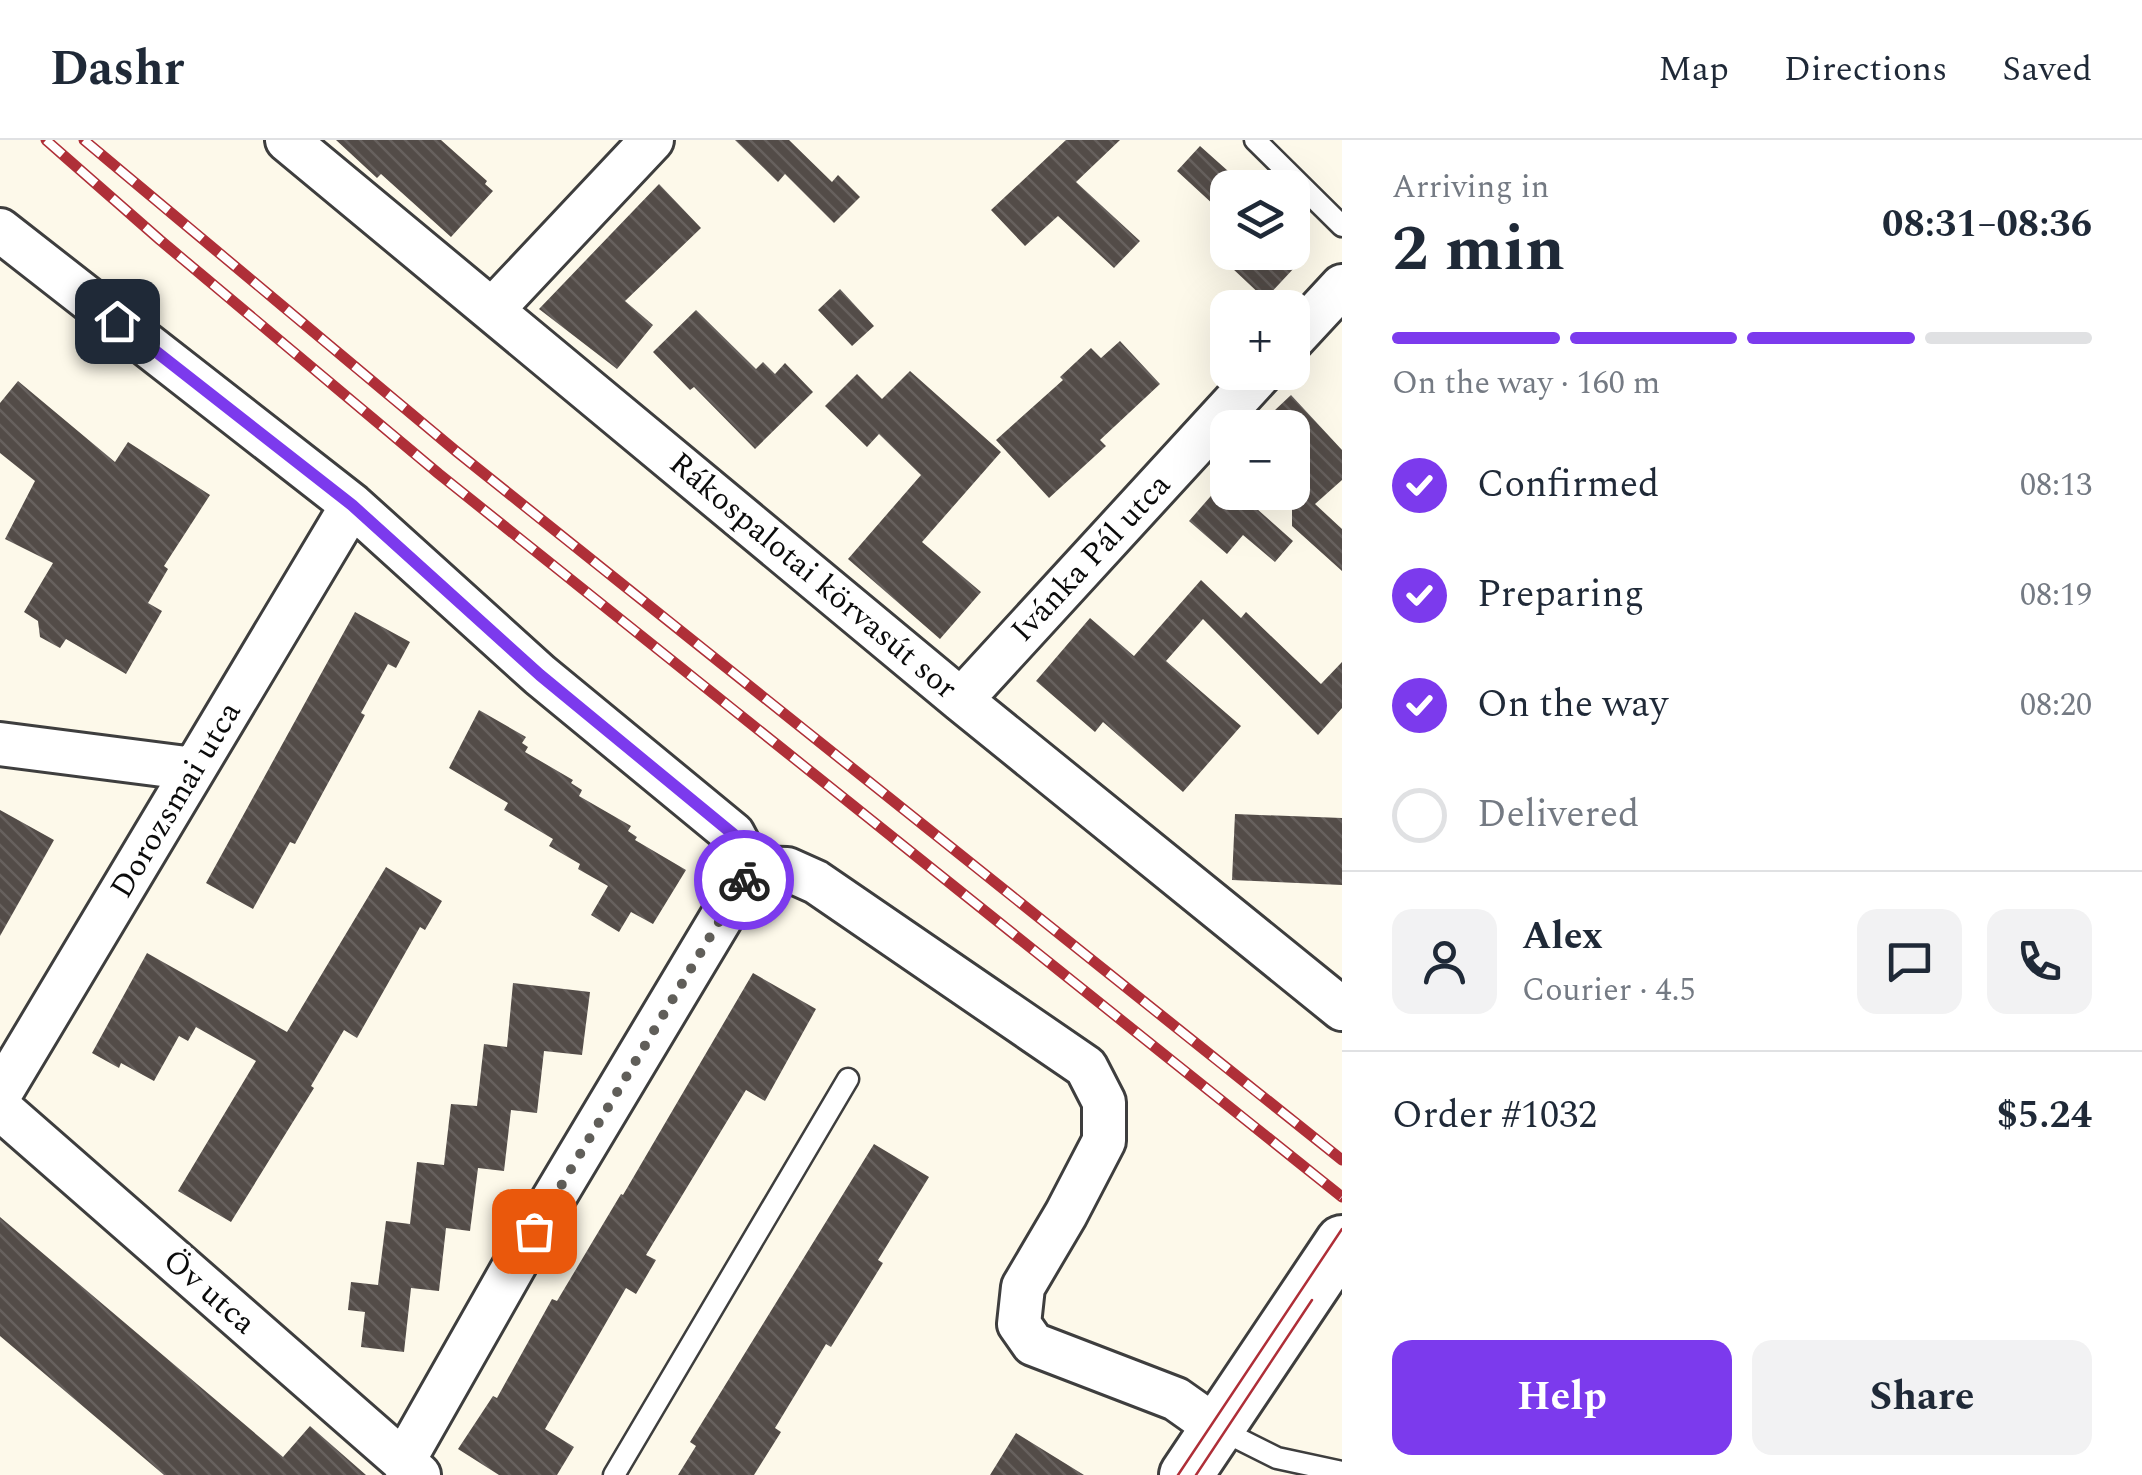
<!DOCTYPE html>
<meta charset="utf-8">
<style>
:root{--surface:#fff;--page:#f2f2f3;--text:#1f2937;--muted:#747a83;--line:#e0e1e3;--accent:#7c3aed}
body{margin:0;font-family:Spectral,serif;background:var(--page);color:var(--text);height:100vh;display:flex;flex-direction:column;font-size:38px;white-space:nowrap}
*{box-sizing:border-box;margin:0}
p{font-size:32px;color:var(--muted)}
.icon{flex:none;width:55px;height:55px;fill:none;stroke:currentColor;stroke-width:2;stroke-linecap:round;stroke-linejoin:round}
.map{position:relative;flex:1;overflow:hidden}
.panel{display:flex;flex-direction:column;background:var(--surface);width:800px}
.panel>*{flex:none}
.controls{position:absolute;left:1210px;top:30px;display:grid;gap:20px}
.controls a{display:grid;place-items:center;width:100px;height:100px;border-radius:20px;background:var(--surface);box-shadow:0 10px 40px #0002;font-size:50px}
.pin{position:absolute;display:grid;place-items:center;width:85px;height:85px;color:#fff;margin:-42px;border-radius:20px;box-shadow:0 5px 15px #0006}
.courier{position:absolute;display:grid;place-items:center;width:100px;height:100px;margin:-50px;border:8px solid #7c3aed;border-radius:50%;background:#fff;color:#222;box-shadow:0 2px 12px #0007}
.overview em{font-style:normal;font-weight:700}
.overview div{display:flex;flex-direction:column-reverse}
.overview{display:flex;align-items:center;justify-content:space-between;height:170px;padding:0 50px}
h1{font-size:65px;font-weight:700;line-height:75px}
.bar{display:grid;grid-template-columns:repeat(4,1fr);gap:15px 10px;align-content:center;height:120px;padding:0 50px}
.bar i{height:12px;border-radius:8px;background:var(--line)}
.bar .active{background:var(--accent)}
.bar p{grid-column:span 4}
.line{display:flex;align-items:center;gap:25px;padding:0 50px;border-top:2px solid var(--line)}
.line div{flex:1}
.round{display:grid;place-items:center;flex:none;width:105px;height:105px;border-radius:20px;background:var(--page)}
ol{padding:0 50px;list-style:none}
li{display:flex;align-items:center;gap:30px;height:110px}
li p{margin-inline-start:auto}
li .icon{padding:10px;border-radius:50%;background:var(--accent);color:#fff;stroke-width:4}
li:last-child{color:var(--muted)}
li i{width:55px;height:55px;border:5px solid var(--line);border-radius:50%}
.action{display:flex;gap:20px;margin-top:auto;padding:20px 50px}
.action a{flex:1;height:115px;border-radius:20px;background:var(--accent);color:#fff;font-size:40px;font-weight:700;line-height:115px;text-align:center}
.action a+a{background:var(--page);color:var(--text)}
header{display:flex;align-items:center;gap:60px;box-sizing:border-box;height:140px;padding:0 50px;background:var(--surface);border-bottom:2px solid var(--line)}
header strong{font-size:48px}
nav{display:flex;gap:55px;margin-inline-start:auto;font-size:35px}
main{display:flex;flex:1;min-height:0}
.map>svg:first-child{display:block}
</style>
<header>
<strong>Dashr</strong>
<nav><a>Map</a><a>Directions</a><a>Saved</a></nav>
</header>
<main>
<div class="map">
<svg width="1342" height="1335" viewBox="0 0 1342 1335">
<defs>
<pattern id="building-back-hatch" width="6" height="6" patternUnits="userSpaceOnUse" patternTransform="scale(2.5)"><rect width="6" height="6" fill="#534c48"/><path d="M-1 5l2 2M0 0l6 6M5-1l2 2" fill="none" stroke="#67615e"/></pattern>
</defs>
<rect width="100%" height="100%" fill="#fdf9ea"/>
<path fill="url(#building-back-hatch)" d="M 336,0 L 441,0 L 487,41 L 485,44 L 493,51 L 451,97 L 381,34 L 377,38 Z
M 735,0 L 789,0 L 832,42 L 838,35 L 860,57 L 834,83 L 785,34 L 778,42 Z
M 1066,0 L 1120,0 L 1076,42 L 1140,101 L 1114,128 L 1058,76 L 1025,106 L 991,70 Z
M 1200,6 L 1228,31 L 1228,78 L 1177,31 Z
M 659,44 L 701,88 L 625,161 L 653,185 L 617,229 L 539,169 Z
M 1215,112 L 1309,112 L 1265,159 Z
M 840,149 L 874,186 L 852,206 L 818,170 Z
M 696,170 L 756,229 L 763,222 L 775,234 L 785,223 L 813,252 L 755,309 L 694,247 L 690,250 L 653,212 Z
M 1120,201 L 1160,244 L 1100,300 L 1106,306 L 1049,358 L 996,300 L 1063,240 L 1060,237 L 1091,208 L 1101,218 Z
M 910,231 L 1001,312 L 922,402 L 981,452 L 940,499 L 848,419 L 921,335 L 879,294 L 867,307 L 825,266 L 857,234 L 882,259 Z
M 18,241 L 115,322 L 128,302 L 210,355 L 164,426 L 168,429 L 148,463 L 162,471 L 126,534 L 66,499 L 60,508 L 40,497 L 38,481 L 24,472 L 53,423 L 5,399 L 35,341 L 0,313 L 0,263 Z
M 1291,255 L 1342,310 L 1342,340 L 1315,364 L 1342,389 L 1342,431 L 1292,386 L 1292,288 L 1256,288 Z
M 1224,341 L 1228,352 L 1238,352 L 1293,401 L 1275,422 L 1243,395 L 1227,414 L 1189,381 Z
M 1201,440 L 1241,478 L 1246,472 L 1321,544 L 1342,522 L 1342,568 L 1318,595 L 1203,479 L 1166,521 L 1241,586 L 1183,652 L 1103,582 L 1095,592 L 1036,541 L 1090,478 L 1134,516 Z
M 355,472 L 410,502 L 396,528 L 388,524 L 361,573 L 365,575 L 295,704 L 290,702 L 253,769 L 206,743 Z
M 479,570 L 526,597 L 522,603 L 528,607 L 525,612 L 573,640 L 571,643 L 582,650 L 579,656 L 631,686 L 628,691 L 637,697 L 635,700 L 686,730 L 653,784 L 631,772 L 619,792 L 591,775 L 608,746 L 578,729 L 580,724 L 549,706 L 553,699 L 504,670 L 508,663 L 449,628 Z
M 0,670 L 54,700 L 0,796 Z
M 1235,674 L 1342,678 L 1342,745 L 1232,740 Z
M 386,727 L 442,761 L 425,790 L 420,787 L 357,898 L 344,890 L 311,946 L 314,948 L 231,1082 L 178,1051 L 256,921 L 196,887 L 188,901 L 179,896 L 154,941 L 121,923 L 119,928 L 92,913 L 147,813 L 287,892 Z
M 753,833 L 816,869 L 765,961 L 746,950 L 646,1115 L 656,1120 L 636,1154 L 626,1148 L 545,1289 L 574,1307 L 557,1335 L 499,1335 L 458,1309 L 493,1256 L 497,1258 L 552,1159 L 557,1161 L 621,1054 L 623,1055 Z
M 513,843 L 590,852 L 582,915 L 544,911 L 537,973 L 511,970 L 504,1031 L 478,1028 L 470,1091 L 446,1088 L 439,1151 L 411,1148 L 404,1212 L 361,1207 L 365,1172 L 348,1170 L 351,1142 L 378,1145 L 386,1081 L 410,1084 L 417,1022 L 444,1025 L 451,964 L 477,966 L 484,904 L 507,907 Z
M 874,1004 L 929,1037 L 878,1120 L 883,1123 L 831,1207 L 826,1204 L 775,1288 L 781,1292 L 754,1335 L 678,1335 L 696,1306 L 690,1302 Z
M 0,1077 L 283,1317 L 310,1286 L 366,1335 L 164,1335 L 0,1196 Z
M 1016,1293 L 1084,1335 L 990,1335 Z"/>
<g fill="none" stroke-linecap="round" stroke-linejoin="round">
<defs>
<path id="service" d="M 1255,0 L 1342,86
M 1219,1289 L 1277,1318 L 1342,1332
M 614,1335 L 848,939"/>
<path id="minor" d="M 287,0 L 961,560 L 1342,869
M 0,90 L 352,365 L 540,535 L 733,694 L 751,728
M 493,169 L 652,0
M 1292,200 L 1342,146
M 961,560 L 1262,232
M 0,604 L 194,629
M 751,728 L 787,729 L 816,742 L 1086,927 L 1104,962 L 1104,1001 L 1066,1074 L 1023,1147 L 1019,1184 L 1033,1204 L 1176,1259 L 1217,1288
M 0,954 L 352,365
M 0,968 L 419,1335
M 403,1322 L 534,1091 L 751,728"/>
<path id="tertiary" d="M 1186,1335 L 1342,1102"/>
</defs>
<use href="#service" stroke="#3e3e3e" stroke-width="25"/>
<use href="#minor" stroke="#3e3e3e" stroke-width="48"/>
<use href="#tertiary" stroke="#3e3e3e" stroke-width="58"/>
<use href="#service" stroke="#fff" stroke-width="20"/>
<use href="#minor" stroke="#fff" stroke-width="42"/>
<use href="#tertiary" stroke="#fff" stroke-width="52"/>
<path stroke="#af2f38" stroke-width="2.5" d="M 1178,1335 L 1342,1089
M 1196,1335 L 1312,1160"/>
<defs>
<path id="rail" d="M 46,0 L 160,100 L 439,334 L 1342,1057
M 84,0 L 457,312 L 1342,1020"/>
</defs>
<use href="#rail" stroke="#af2f38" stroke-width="11"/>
<use href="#rail" stroke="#fff" stroke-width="8" stroke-dasharray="22" stroke-linecap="butt"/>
</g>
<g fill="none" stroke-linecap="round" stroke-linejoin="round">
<path stroke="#605e59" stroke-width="10" stroke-dasharray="0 18" d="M 534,1091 L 744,740"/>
<path stroke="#7c3aed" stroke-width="12" d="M 117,181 L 352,365 L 540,535 L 733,694 L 751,728 L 744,740"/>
</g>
<g text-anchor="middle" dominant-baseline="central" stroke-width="10" stroke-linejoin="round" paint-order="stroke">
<g font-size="32" fill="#0b0b0b" stroke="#fff">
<text transform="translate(1091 418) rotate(-47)">Ivánka Pál utca</text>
<text transform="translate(813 436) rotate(40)">Rákospalotai körvasút sor</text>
<text transform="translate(176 660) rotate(-59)">Dorozsmai utca</text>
<text transform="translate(209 1152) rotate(41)">Öv utca</text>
</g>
</g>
</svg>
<div class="controls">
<a><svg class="icon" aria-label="layers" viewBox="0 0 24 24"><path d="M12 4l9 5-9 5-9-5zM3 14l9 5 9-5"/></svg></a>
<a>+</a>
<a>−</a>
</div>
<div class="pin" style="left:534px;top:1091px;background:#ea580c"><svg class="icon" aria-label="bag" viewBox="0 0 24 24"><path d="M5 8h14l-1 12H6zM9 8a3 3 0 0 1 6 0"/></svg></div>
<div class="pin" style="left:117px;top:181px;background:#1f2937"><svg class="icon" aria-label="home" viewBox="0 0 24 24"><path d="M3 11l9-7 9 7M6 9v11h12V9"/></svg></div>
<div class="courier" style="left:744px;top:740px"><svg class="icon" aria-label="bike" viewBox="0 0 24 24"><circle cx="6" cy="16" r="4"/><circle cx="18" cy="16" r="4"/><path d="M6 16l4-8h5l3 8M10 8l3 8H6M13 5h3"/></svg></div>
</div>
<section class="panel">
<div class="overview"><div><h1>2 min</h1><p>Arriving in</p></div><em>08:31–08:36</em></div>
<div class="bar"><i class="active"></i><i class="active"></i><i class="active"></i><i></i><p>On the way · 160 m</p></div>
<ol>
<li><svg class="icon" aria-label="check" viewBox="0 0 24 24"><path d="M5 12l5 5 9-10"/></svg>Confirmed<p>08:13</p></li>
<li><svg class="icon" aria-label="check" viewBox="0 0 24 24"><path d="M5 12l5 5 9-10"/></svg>Preparing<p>08:19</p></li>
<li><svg class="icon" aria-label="check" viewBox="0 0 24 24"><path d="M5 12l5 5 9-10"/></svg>On the way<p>08:20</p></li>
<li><i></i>Delivered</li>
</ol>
<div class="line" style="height:180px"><a class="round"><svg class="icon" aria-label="person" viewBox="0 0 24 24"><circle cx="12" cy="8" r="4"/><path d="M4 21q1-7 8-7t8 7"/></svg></a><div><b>Alex</b><p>Courier · 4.5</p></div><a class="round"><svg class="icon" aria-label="chat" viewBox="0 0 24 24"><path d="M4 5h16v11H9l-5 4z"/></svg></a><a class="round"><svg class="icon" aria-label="phone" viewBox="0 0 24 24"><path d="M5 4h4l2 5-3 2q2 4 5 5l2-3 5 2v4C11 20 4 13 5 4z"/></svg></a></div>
<div class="line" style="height:130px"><div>Order #1032</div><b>$5.24</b></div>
<div class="action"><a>Help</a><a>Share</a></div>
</section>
</main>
